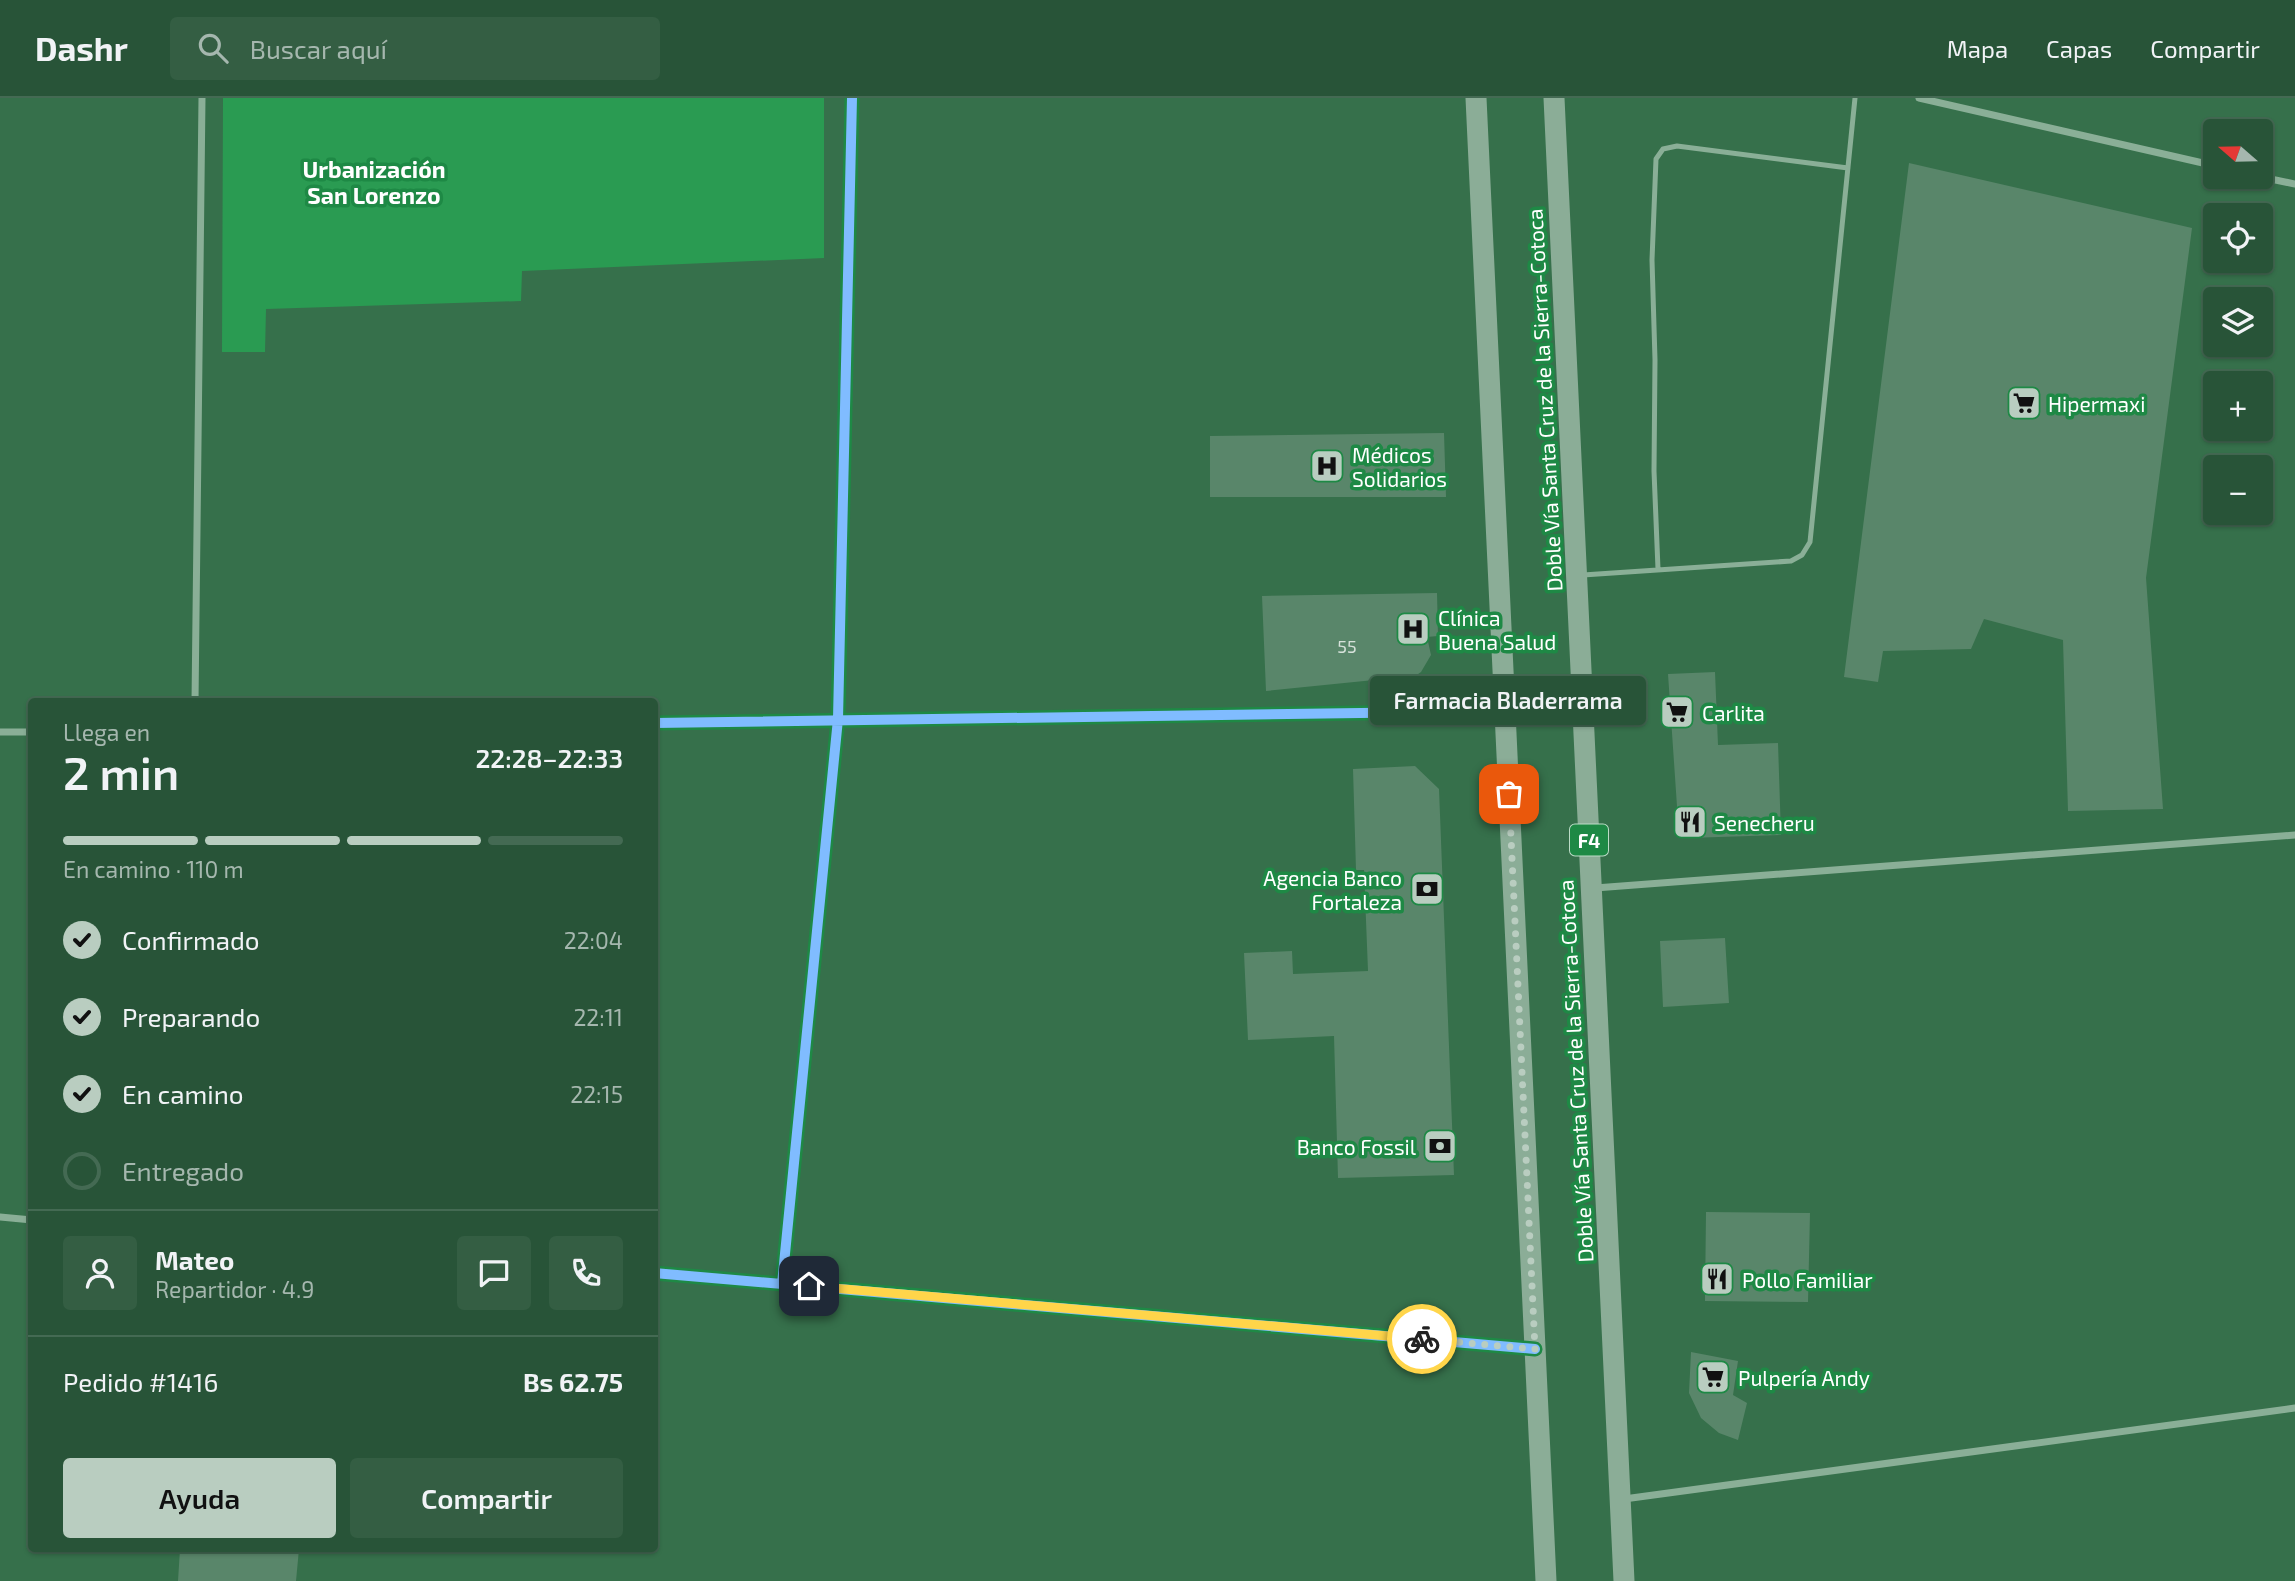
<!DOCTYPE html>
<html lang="es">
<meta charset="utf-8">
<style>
:root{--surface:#285438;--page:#345e43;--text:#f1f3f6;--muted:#a5b7ae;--line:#446a53;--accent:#b9cdc0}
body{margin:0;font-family:"Exo 2",sans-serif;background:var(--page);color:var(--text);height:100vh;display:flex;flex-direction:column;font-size:26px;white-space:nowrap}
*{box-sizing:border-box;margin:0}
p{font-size:23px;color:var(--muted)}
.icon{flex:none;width:38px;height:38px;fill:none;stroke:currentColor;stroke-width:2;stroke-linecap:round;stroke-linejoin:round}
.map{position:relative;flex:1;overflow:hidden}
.details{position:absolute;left:28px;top:600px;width:630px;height:854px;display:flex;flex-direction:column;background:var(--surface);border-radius:7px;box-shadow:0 2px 5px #0004,0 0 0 2px var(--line)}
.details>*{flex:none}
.needle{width:46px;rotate:290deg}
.controls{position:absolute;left:2203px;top:21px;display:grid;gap:14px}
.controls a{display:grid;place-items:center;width:70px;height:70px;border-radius:7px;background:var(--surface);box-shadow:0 2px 5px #0004,0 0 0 2px var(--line);font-size:35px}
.pin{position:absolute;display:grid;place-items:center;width:60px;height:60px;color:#fff;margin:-30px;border-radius:14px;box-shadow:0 4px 10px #0006}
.courier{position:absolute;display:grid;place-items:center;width:70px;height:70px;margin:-35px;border:5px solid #ffd54a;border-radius:50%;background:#fff;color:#222;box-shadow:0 2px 9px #0007}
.bubble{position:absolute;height:49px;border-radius:7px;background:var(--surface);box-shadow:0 2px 5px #0004,0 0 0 2px var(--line);font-size:23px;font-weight:600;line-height:49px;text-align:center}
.head em{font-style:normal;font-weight:600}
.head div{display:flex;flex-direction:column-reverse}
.head{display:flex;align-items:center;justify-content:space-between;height:119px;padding:0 35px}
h1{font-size:46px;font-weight:600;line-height:52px}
.bar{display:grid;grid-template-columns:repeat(4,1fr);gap:10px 7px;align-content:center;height:84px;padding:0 35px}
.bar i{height:9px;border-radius:5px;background:var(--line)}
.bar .current{background:var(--accent)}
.bar p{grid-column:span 4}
.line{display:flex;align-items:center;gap:18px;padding:0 35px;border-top:2px solid var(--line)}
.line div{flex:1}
.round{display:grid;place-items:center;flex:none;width:74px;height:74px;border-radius:7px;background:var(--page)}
ol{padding:0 35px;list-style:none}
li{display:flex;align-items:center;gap:21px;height:77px}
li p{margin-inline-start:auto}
li .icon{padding:7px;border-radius:50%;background:var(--accent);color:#111;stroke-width:4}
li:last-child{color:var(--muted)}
li i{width:38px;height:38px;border:4px solid var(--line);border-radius:50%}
.primary-button{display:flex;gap:14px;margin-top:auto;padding:14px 35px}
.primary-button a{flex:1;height:80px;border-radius:7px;background:var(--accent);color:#111;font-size:28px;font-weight:600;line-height:80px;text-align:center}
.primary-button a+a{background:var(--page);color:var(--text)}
header{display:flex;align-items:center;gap:42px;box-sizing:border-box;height:98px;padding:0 35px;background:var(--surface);border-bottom:2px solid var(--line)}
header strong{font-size:33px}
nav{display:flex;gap:38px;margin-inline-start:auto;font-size:24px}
.search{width:490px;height:63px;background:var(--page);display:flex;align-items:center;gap:18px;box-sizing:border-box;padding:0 24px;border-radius:7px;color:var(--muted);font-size:26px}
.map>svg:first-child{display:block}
</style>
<header>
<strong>Dashr</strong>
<div class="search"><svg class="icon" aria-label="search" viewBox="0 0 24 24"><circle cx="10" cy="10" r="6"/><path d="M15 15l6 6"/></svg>Buscar aquí</div>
<nav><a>Mapa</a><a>Capas</a><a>Compartir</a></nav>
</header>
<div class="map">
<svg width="2295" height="1483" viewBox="0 0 2295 1483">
<rect width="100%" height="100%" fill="#36704b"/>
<path fill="#2a9b52" d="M 223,0 L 824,0 L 824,160 L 522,173 L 521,203 L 266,211 L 265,254 L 222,254 Z"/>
<path fill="#59866a" d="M 1909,65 L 2192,130 L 2146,480 L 2163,711 L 2068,713 L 2063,542 L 1984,521 L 1971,551 L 1883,553 L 1878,584 L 1844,579 Z
M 1444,335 L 1446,399 L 1210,399 L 1210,338 Z
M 1437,495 L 1438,538 L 1427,539 L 1431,557 L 1421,574 L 1408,583 L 1395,585 L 1384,581 L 1266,593 L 1262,498 Z
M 1715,574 L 1718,647 L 1778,645 L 1781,737 L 1688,740 L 1678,723 L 1668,576 Z
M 1415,668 L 1439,691 L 1454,1077 L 1338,1080 L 1334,938 L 1248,942 L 1244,855 L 1292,853 L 1293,876 L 1368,873 L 1364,772 L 1356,772 L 1353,671 Z
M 1725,840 L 1729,905 L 1663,909 L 1660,843 Z
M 1706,1114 L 1810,1115 L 1808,1204 L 1705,1203 Z
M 1691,1254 L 1738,1263 L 1733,1297 L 1747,1305 L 1738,1342 L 1719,1335 L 1701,1320 L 1689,1295 Z
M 180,1451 L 299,1451 L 296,1483 L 178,1483 Z"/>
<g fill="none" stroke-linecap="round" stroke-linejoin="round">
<path stroke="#8aaf97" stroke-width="5" d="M 1658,471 L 1654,373 L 1655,262 L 1652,162 L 1656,61 L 1663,51 L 1677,48 L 1848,70
M 1583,477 L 1791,463 L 1802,457 L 1810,444 L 1855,0"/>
<path stroke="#8aaf97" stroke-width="7" d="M 1919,0 L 2216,68
M 2261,79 L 2295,86
M 195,604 L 202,0
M 654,625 L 1504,613
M 0,634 L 32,634
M 1595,790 L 2295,737
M 0,1119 L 32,1122
M 654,1175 L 1533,1251
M 782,1186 L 838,621 L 852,0
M 1624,1401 L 2295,1310"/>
<path stroke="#8bad97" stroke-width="21" d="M 1476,0 L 1546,1483
M 1554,0 L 1624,1483"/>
<defs>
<path id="cycleway" d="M 654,625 L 1505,613
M 654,1175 L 1535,1251
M 782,1186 L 838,621 L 852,0"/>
</defs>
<use href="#cycleway" stroke="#1e8945" stroke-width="15"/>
<use href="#cycleway" stroke="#80bcff" stroke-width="10"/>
</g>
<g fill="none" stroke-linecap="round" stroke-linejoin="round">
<path stroke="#b9cdc0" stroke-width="7" stroke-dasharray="0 12.6" d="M 1422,1241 L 1535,1251 L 1509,696"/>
<path stroke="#ffd54a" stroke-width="9" d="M 809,1188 L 1422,1241"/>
</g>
<defs>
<symbol id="supermarket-square" viewBox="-11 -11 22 22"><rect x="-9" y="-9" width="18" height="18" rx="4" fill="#b9cdc0" stroke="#1e8945"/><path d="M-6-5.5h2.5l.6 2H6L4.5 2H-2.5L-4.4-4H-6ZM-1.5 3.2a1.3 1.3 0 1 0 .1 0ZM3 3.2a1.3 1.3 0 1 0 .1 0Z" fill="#111"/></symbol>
<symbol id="hospital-square" viewBox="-11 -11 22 22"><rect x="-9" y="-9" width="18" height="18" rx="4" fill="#b9cdc0" stroke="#1e8945"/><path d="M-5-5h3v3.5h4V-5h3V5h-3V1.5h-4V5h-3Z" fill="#111"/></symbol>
<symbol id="restaurant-square" viewBox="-11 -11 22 22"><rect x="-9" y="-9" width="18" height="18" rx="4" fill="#b9cdc0" stroke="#1e8945"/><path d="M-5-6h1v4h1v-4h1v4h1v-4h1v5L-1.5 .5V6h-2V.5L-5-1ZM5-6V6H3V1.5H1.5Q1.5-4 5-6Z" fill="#111"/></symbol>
<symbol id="bank-square" viewBox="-11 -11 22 22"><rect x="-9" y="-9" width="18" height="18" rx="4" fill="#b9cdc0" stroke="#1e8945"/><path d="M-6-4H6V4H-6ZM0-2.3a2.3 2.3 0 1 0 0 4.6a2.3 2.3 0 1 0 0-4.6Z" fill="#111"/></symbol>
</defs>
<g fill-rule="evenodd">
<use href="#supermarket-square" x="2005" y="286" width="38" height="38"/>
<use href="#hospital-square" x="1308" y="349" width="38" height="38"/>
<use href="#hospital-square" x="1394" y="512" width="38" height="38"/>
<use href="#supermarket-square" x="1658" y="595" width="38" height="38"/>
<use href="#restaurant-square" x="1671" y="705" width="38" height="38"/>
<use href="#bank-square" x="1408" y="772" width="38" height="38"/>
<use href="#bank-square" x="1421" y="1029" width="38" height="38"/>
<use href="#restaurant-square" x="1698" y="1162" width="38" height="38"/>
<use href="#supermarket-square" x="1694" y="1260" width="38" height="38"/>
</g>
<g text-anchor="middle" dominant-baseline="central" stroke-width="7" stroke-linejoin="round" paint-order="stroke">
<g font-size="18" fill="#d6e1da">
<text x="1347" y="548">55</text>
</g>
<rect fill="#1e8945" stroke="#bcdcc7" stroke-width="2" x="1570" y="726.5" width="38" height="31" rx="5"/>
<g font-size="19" font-weight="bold" fill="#fff">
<text x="1589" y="742">F4</text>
</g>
<g font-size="21" fill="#fff" stroke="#1e8945">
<text transform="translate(1544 302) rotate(-93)">Doble Vía Santa Cruz de la Sierra-Cotoca</text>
<text transform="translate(1575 973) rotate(-93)">Doble Vía Santa Cruz de la Sierra-Cotoca</text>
</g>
<g font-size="21" fill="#fff" stroke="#1e8945" text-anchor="start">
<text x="2048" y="305">Hipermaxi</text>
<text x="1352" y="356">Médicos<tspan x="1352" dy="24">Solidarios</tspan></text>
<text x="1438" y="519">Clínica<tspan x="1438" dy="24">Buena Salud</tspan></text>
<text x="1702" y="614">Carlita</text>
<text x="1714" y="724">Senecheru</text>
<text x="1402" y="779" text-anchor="end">Agencia Banco<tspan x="1402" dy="24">Fortaleza</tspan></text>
<text x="1416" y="1048" text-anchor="end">Banco Fossil</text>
<text x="1742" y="1181">Pollo Familiar</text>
<text x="1738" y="1279">Pulpería Andy</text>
</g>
<g font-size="23" font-weight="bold" fill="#fff" stroke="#1e8945">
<text x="374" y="71">Urbanización<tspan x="374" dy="26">San Lorenzo</tspan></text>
</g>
</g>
</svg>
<div class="controls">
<a><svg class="needle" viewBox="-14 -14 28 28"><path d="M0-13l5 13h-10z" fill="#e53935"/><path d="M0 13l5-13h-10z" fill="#a5b7ae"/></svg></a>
<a><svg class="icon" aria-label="locate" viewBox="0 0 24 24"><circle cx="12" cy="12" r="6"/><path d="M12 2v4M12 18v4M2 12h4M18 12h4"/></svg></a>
<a><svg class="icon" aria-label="layers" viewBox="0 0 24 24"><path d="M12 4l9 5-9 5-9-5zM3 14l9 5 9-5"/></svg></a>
<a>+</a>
<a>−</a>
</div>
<div class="pin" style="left:1509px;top:696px;background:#ea580c"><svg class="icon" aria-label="bag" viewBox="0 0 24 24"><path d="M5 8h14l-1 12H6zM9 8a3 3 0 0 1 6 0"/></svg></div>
<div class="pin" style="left:809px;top:1188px;background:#1f2937"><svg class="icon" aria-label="home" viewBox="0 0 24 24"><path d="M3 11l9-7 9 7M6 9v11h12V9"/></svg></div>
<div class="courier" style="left:1422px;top:1241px"><svg class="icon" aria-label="bike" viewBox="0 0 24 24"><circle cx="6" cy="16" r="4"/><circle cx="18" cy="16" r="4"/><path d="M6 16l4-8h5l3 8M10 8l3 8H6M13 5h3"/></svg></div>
<div class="bubble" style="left:1370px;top:578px;width:276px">Farmacia Bladerrama</div>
<section class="details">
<div class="head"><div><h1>2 min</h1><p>Llega en</p></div><em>22:28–22:33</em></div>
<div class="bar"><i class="current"></i><i class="current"></i><i class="current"></i><i></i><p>En camino · 110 m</p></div>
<ol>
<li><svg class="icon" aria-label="check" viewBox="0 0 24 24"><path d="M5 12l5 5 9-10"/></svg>Confirmado<p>22:04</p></li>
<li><svg class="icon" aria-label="check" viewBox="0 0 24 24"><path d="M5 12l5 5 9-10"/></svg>Preparando<p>22:11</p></li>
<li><svg class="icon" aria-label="check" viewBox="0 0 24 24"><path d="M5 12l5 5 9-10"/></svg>En camino<p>22:15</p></li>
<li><i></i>Entregado</li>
</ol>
<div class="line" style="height:126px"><a class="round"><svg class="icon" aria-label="person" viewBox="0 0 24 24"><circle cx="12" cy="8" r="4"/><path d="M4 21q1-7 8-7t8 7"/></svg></a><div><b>Mateo</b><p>Repartidor · 4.9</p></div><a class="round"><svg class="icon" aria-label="chat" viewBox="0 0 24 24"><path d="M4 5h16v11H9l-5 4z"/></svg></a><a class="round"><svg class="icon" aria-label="phone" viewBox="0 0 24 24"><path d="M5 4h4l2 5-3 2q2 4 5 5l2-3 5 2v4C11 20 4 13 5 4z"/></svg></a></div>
<div class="line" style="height:91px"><div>Pedido #1416</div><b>Bs 62.75</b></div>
<div class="primary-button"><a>Ayuda</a><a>Compartir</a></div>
</section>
</div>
